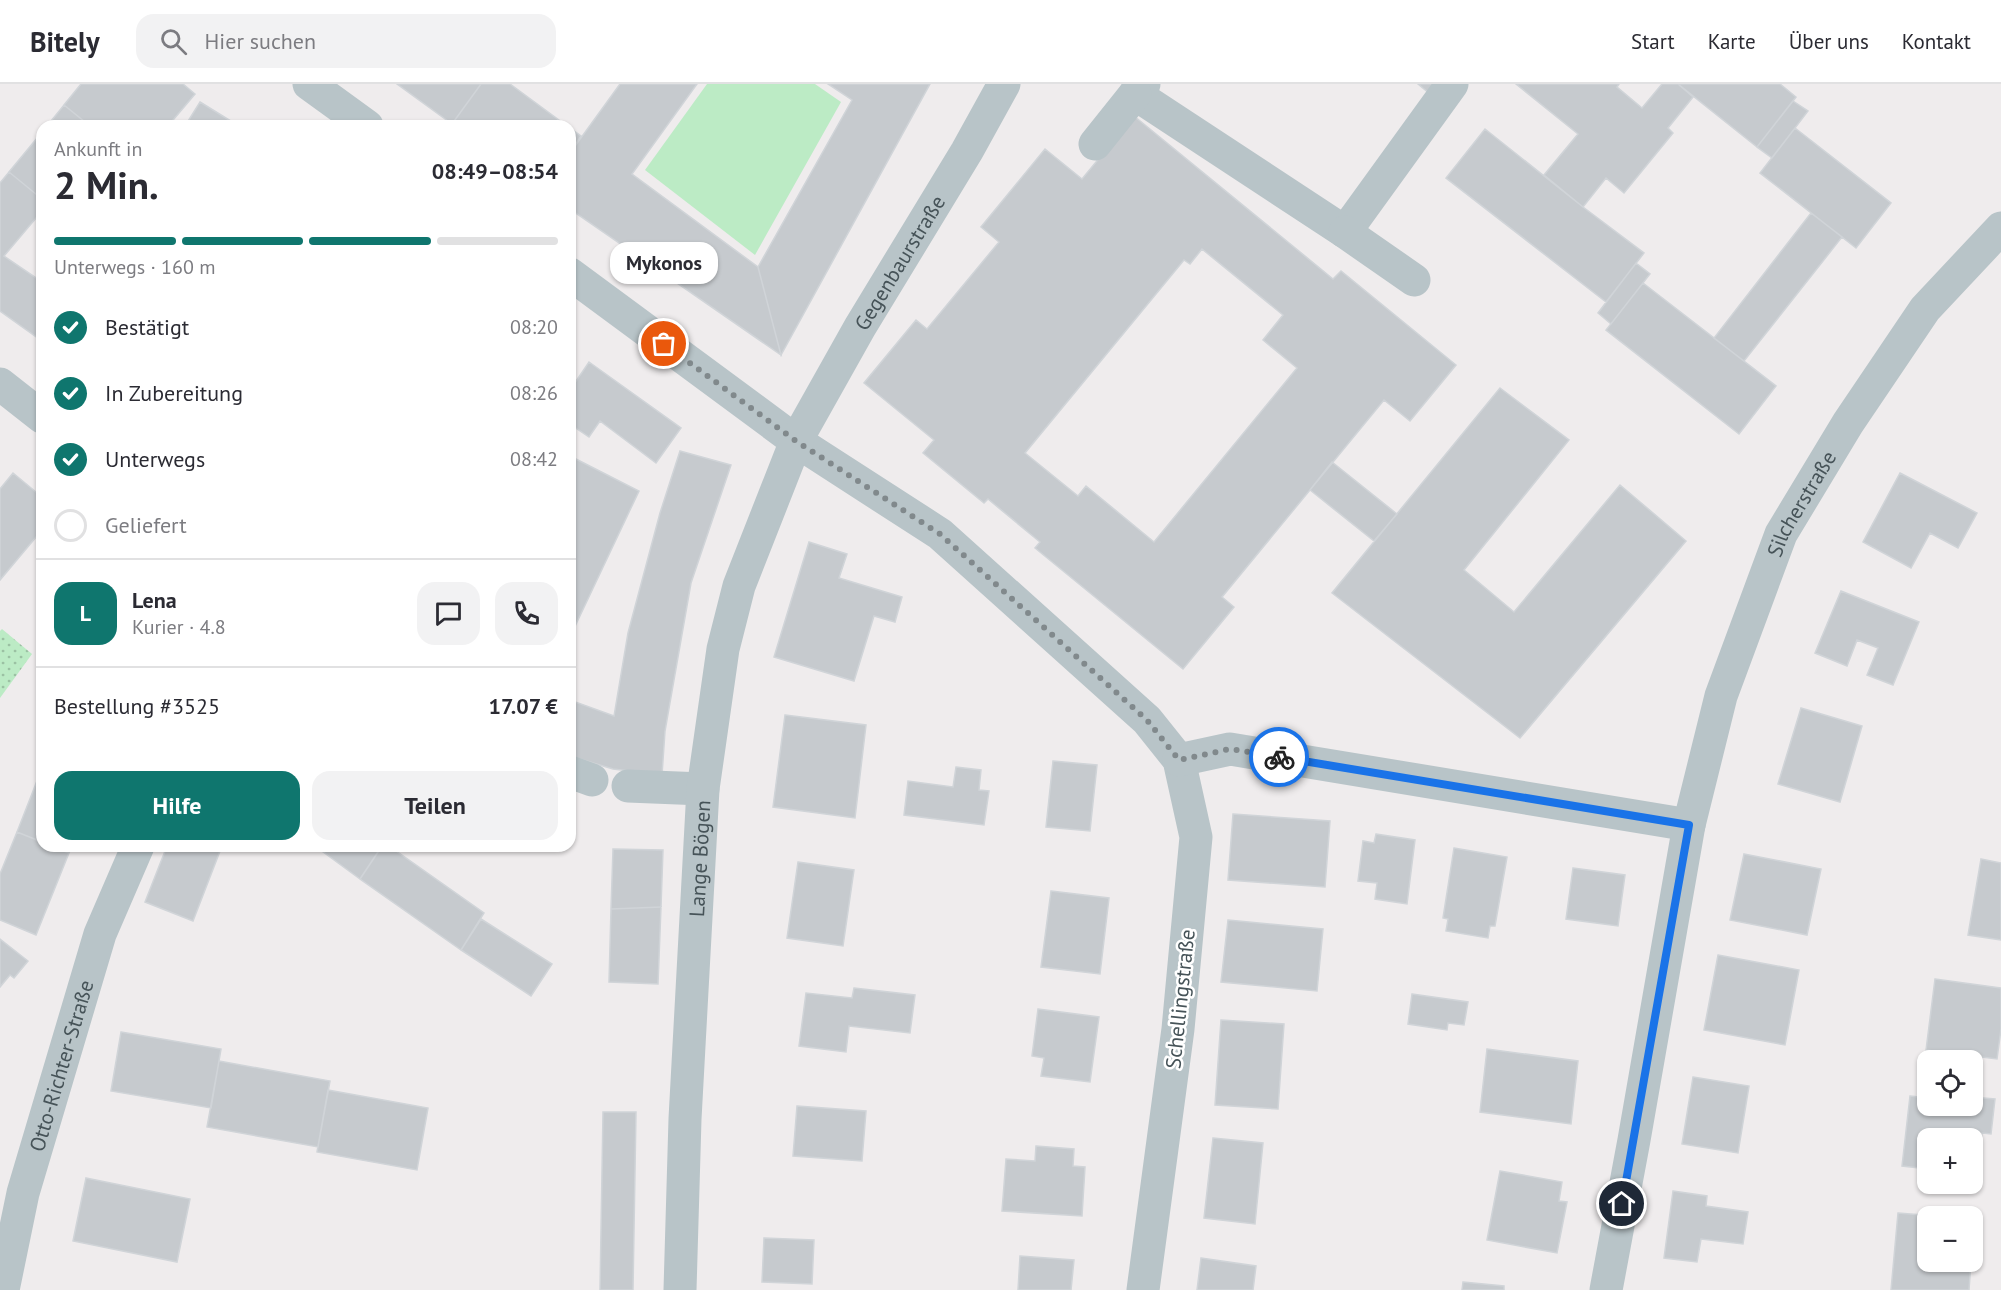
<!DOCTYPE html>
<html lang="de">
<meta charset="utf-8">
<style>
:root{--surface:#fff;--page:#f2f2f3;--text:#2b2b33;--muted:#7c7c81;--line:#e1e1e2;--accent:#0f766e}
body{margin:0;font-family:"PT Sans",sans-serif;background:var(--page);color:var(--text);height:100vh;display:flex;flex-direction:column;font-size:22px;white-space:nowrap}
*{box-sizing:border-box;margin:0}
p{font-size:20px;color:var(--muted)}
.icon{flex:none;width:33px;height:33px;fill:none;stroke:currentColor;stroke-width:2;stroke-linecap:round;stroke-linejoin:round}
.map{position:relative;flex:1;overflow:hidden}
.panel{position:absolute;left:36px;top:36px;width:540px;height:732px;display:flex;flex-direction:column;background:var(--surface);border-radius:18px;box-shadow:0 2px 4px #0004}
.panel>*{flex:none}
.fabs{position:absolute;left:1917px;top:966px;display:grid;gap:12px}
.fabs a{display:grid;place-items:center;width:66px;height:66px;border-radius:12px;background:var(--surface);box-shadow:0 2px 4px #0004;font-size:30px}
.pin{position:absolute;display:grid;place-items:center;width:51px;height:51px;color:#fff;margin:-26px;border:3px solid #fff;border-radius:50%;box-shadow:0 2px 6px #0007}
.courier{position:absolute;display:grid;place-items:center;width:60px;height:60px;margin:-30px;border:4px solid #1a73e8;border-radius:50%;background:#fff;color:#222;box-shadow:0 2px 8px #0007}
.bubble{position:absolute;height:42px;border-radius:18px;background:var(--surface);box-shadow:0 2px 4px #0004;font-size:20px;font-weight:700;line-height:42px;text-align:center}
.headline em{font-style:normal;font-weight:700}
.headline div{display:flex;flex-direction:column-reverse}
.headline{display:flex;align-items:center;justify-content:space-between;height:102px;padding:0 18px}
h1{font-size:39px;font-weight:700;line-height:45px}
.bar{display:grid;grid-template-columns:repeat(4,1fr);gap:9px 6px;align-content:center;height:72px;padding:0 18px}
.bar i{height:8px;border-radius:4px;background:var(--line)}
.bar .selected{background:var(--accent)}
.bar p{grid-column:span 4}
.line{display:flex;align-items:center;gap:15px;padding:0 18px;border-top:2px solid var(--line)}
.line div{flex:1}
.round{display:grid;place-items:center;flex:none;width:63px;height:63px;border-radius:18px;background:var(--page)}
ol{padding:0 18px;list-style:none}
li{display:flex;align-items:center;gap:18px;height:66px}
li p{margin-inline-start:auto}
li .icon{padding:6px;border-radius:50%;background:var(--accent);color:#fff;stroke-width:4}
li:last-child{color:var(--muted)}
li i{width:33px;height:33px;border:3px solid var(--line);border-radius:50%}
.cta{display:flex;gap:12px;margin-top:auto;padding:12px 18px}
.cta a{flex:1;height:69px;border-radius:18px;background:var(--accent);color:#fff;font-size:24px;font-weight:700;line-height:69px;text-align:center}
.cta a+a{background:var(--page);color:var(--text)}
header{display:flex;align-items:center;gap:36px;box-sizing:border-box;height:84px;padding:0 30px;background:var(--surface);border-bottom:2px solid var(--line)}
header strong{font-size:28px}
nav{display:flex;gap:33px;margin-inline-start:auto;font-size:21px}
.search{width:420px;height:54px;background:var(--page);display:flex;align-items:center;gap:15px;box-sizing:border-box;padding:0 21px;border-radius:18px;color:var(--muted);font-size:22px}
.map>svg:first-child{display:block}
</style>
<header>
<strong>Bitely</strong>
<div class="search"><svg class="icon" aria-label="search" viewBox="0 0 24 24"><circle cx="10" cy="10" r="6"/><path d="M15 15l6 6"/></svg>Hier suchen</div>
<nav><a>Start</a><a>Karte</a><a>Über uns</a><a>Kontakt</a></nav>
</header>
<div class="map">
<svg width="2001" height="1206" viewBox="0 0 2001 1206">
<defs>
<pattern id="grass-dots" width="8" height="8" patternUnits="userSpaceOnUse" patternTransform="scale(1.5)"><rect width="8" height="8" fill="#bcebc5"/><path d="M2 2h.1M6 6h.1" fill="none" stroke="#9bc1a3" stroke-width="1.8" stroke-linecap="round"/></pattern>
</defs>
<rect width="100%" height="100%" fill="#efeced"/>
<path fill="url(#grass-dots)" d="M 2,545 L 32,570 L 0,614 L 0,547 Z"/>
<path fill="#bcebc5" d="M 707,0 L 815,0 L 841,18 L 755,171 L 645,86 Z"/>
<path fill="#c6cace" stroke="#d0d4d8" stroke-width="1.5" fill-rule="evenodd" d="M 81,0 L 183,0 L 195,10 L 168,42 L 90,42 L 64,21 Z
M 397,0 L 481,0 L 452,40 Z
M 481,0 L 510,0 L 567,42 L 455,42 L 452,40 Z
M 620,0 L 697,0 L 632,90 L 758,183 L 781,271 L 570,125 L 570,69 Z
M 828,0 L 930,0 L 781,271 L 758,183 L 852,16 Z
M 1418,0 L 1438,0 L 1430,10 Z
M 1516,0 L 1619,0 L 1617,3 L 1642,24 L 1662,0 L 1678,0 L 1693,13 L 1668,44 L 1673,49 L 1624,109 L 1606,94 L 1583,123 L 1544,91 L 1578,50 Z
M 1678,0 L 1780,0 L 1796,13 L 1757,63 Z
M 1793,17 L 1808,27 L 1772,74 L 1757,63 Z
M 200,18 L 239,42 L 185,42 Z
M 64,21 L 90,42 L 47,42 Z
M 1134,32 L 1333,195 L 1341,187 L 1456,281 L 1410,337 L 1384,316 L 1222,513 L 1234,523 L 1183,585 L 1035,464 L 1040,458 L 988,415 L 984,419 L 923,369 L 934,356 L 864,299 L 916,236 L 927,245 L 999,158 L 981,143 L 1045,65 L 1082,95 ZM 1202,165 L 1283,231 L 1263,256 L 1297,284 L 1154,458 L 1086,402 L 1078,412 L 1025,369 L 1184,176 L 1190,180 Z
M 570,44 L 581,52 L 570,69 Z
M 1795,44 L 1891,119 L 1856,164 L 1760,89 Z
M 1485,45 L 1583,123 L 1644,169 L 1606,218 L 1446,94 Z
M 42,48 L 42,115 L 9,88 Z
M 9,88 L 42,115 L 42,127 L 4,172 L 42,198 L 42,257 L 0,227 L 0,99 Z
M 1811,129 L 1842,153 L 1744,277 L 1714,254 Z
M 1636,179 L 1650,190 L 1611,240 L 1598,229 Z
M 1643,199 L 1776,302 L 1739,350 L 1606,246 Z
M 589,278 L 681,344 L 656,379 L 600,337 L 589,353 L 570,340 L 570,306 Z
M 1500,304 L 1569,356 L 1464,486 L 1514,528 L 1620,401 L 1686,457 L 1520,654 L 1332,509 Z
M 680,367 L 731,381 L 691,499 L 665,647 L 662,691 L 613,685 L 570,672 L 570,616 L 614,632 L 628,549 L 660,429 Z
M 570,372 L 639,407 L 570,553 Z
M 1332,378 L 1397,430 L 1374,457 L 1310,406 Z
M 13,389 L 42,413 L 42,446 L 0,496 L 0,405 Z
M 1900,389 L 1977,429 L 1958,464 L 1930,449 L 1911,484 L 1863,458 Z
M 809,458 L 847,470 L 839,494 L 902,513 L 895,538 L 874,532 L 854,597 L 774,573 Z
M 1841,507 L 1919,538 L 1893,601 L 1867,591 L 1878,564 L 1857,556 L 1847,582 L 1815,569 Z
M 1801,624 L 1862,642 L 1840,718 L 1778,700 Z
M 785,631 L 866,641 L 855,734 L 773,723 Z
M 1053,677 L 1097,681 L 1090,747 L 1046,743 Z
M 956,683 L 981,686 L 979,706 L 989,707 L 984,741 L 904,731 L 908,697 L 953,703 Z
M 42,684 L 42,758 L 17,748 Z
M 1233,730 L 1330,737 L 1325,803 L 1228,796 Z
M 17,748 L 42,758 L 42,762 L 51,762 L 69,769 L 36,851 L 0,836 L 0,790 Z
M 1376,750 L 1415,756 L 1407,820 L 1375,815 L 1377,799 L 1358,797 L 1363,757 L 1374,759 Z
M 51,762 L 72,762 L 69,769 Z
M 167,762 L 222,762 L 193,837 L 145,818 Z
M 315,762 L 382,762 L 360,795 Z
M 382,762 L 389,762 L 484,829 L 461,866 L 360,795 Z
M 1454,764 L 1507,773 L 1495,842 L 1490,842 L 1488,854 L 1446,847 L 1448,835 L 1443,834 Z
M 613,765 L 663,766 L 661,823 L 611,825 Z
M 1744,770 L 1821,785 L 1807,851 L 1730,836 Z
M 1981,775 L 2001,779 L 2001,856 L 1968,851 Z
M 798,778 L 854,786 L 843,862 L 787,854 Z
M 1573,784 L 1625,791 L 1618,842 L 1566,835 Z
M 1051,807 L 1109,814 L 1100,890 L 1041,883 Z
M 661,823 L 658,900 L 609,898 L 611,825 Z
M 481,835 L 552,880 L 531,912 L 461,866 Z
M 1228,836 L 1323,845 L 1317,907 L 1221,898 Z
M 0,855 L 28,877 L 14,894 L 10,891 L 0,903 Z
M 1718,871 L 1799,886 L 1785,961 L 1704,946 Z
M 1935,895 L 2001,904 L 2001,945 L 1997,975 L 1926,966 Z
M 854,904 L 915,911 L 910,949 L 849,942 L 846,968 L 799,962 L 806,909 L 852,914 Z
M 1412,910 L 1468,918 L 1464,941 L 1448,939 L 1447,946 L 1408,940 Z
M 1038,925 L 1099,933 L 1090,998 L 1041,992 L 1044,974 L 1032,972 Z
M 1221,936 L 1284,940 L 1278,1025 L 1215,1021 Z
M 121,948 L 221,965 L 211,1024 L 111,1007 Z
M 1487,965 L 1578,977 L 1571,1040 L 1480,1028 Z
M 219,977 L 330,997 L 318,1063 L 207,1043 Z
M 1693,993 L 1749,1002 L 1738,1069 L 1682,1060 Z
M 328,1006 L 428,1024 L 417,1086 L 317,1068 Z
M 1910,1012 L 1928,1014 L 1928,1022 L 1972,1022 L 1972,1013 L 1995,1015 L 1991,1050 L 1982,1049 L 1977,1091 L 1972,1091 L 1972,1054 L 1928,1054 L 1928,1085 L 1902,1082 Z
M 797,1022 L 866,1027 L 862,1077 L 793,1072 Z
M 603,1028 L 636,1028 L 633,1206 L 600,1206 Z
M 1213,1054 L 1263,1059 L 1255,1140 L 1204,1134 Z
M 1036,1062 L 1074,1065 L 1073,1082 L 1085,1083 L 1082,1132 L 1002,1127 L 1006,1075 L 1035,1077 Z
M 1500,1087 L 1562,1098 L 1559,1117 L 1567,1118 L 1557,1169 L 1487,1156 Z
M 86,1094 L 190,1115 L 177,1178 L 73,1157 Z
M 1673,1107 L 1707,1112 L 1706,1122 L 1748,1128 L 1743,1160 L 1701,1155 L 1697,1178 L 1664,1174 Z
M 1942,1127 L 1975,1130 L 1972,1164 L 1972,1132 L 1941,1132 Z
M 1898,1129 L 1936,1132 L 1928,1132 L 1928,1178 L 1971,1178 L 1969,1206 L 1891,1206 Z
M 764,1154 L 814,1156 L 812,1200 L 762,1198 Z
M 1020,1172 L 1074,1176 L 1071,1206 L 1018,1206 Z
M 1201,1174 L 1256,1182 L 1253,1206 L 1197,1206 Z
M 1463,1198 L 1504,1202 L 1504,1206 L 1462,1206 Z"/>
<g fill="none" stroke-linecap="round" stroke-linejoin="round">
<g stroke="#b8c4c8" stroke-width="33">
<path d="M 309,0 L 367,42"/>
<path d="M 1144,0 L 1135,10 L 1345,148 L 1452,0"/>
<path d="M 1095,60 L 1135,10"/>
<path d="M 1345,148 L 1414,196"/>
<path d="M 570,190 L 796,357 L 940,450 L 1147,636 L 1179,676 L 1196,753 L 1178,945 L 1143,1206"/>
<path d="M 0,300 L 42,333"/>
<path d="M 1179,676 L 1230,665 L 1689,741"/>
<path d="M 570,688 L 592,696"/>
<path d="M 628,702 L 703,705"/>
<path id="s1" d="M 3,1206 L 23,1109 L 100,850 L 138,762"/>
<path id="s2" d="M 680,1206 L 685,1035 L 703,705 L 723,565 L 739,502 L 796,357 L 860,243 L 967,67 L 1004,0"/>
<path id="s3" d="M 1606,1206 L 1634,1056 L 1689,741 L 1721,612 L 1781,450 L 1848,339 L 1925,225 L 2001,144"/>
</g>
</g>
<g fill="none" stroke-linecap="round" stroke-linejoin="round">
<path stroke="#81898c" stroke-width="6" stroke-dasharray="0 10.8" d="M 664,260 L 796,357 L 940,450 L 1147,636 L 1179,676 L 1230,665 L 1279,673"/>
<path stroke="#1a73e8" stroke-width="8" d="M 1279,673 L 1689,741 L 1622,1120"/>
</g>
<g text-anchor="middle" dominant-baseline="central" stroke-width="5" stroke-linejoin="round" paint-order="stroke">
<g font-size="21" fill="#465358" stroke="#fff">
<text stroke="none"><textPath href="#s2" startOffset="1070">Gegenbaurstraße</textPath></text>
<text stroke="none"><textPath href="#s3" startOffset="814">Silcherstraße</textPath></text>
<text stroke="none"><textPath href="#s2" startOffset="432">Lange Bögen</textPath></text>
<text transform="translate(1180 915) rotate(-84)">Schellingstraße</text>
<text stroke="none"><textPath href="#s1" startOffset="232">Otto-Richter-Straße</textPath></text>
</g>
</g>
</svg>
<div class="fabs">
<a><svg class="icon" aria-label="locate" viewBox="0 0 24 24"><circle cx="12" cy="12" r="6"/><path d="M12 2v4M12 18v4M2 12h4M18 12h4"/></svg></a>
<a>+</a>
<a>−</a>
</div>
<div class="pin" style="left:664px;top:260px;background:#ea580c"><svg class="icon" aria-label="bag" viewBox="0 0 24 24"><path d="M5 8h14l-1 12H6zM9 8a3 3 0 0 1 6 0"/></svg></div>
<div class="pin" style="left:1622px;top:1120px;background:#1f2937"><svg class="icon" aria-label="home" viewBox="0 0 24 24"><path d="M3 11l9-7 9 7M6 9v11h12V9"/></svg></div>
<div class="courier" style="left:1279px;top:673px"><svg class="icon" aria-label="bike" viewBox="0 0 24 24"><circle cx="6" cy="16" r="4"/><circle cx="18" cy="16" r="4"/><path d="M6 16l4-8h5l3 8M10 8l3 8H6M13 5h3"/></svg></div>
<div class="bubble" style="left:610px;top:158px;width:108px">Mykonos</div>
<section class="panel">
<div class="headline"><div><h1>2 Min.</h1><p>Ankunft in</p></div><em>08:49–08:54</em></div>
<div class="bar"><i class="selected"></i><i class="selected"></i><i class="selected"></i><i></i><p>Unterwegs · 160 m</p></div>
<ol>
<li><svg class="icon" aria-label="check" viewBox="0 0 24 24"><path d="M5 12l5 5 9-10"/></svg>Bestätigt<p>08:20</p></li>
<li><svg class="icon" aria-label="check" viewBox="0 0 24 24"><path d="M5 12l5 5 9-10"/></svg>In Zubereitung<p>08:26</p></li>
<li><svg class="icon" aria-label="check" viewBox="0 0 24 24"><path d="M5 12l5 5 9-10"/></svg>Unterwegs<p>08:42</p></li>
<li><i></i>Geliefert</li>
</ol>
<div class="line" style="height:108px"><b class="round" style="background:var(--accent);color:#fff">L</b><div><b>Lena</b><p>Kurier · 4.8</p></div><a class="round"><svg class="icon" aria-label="chat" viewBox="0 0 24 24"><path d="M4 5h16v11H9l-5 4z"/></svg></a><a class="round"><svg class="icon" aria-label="phone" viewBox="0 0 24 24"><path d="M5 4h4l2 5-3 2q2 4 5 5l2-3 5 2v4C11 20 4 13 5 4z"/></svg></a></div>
<div class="line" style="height:78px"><div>Bestellung #3525</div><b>17.07 €</b></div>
<div class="cta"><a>Hilfe</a><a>Teilen</a></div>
</section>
</div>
